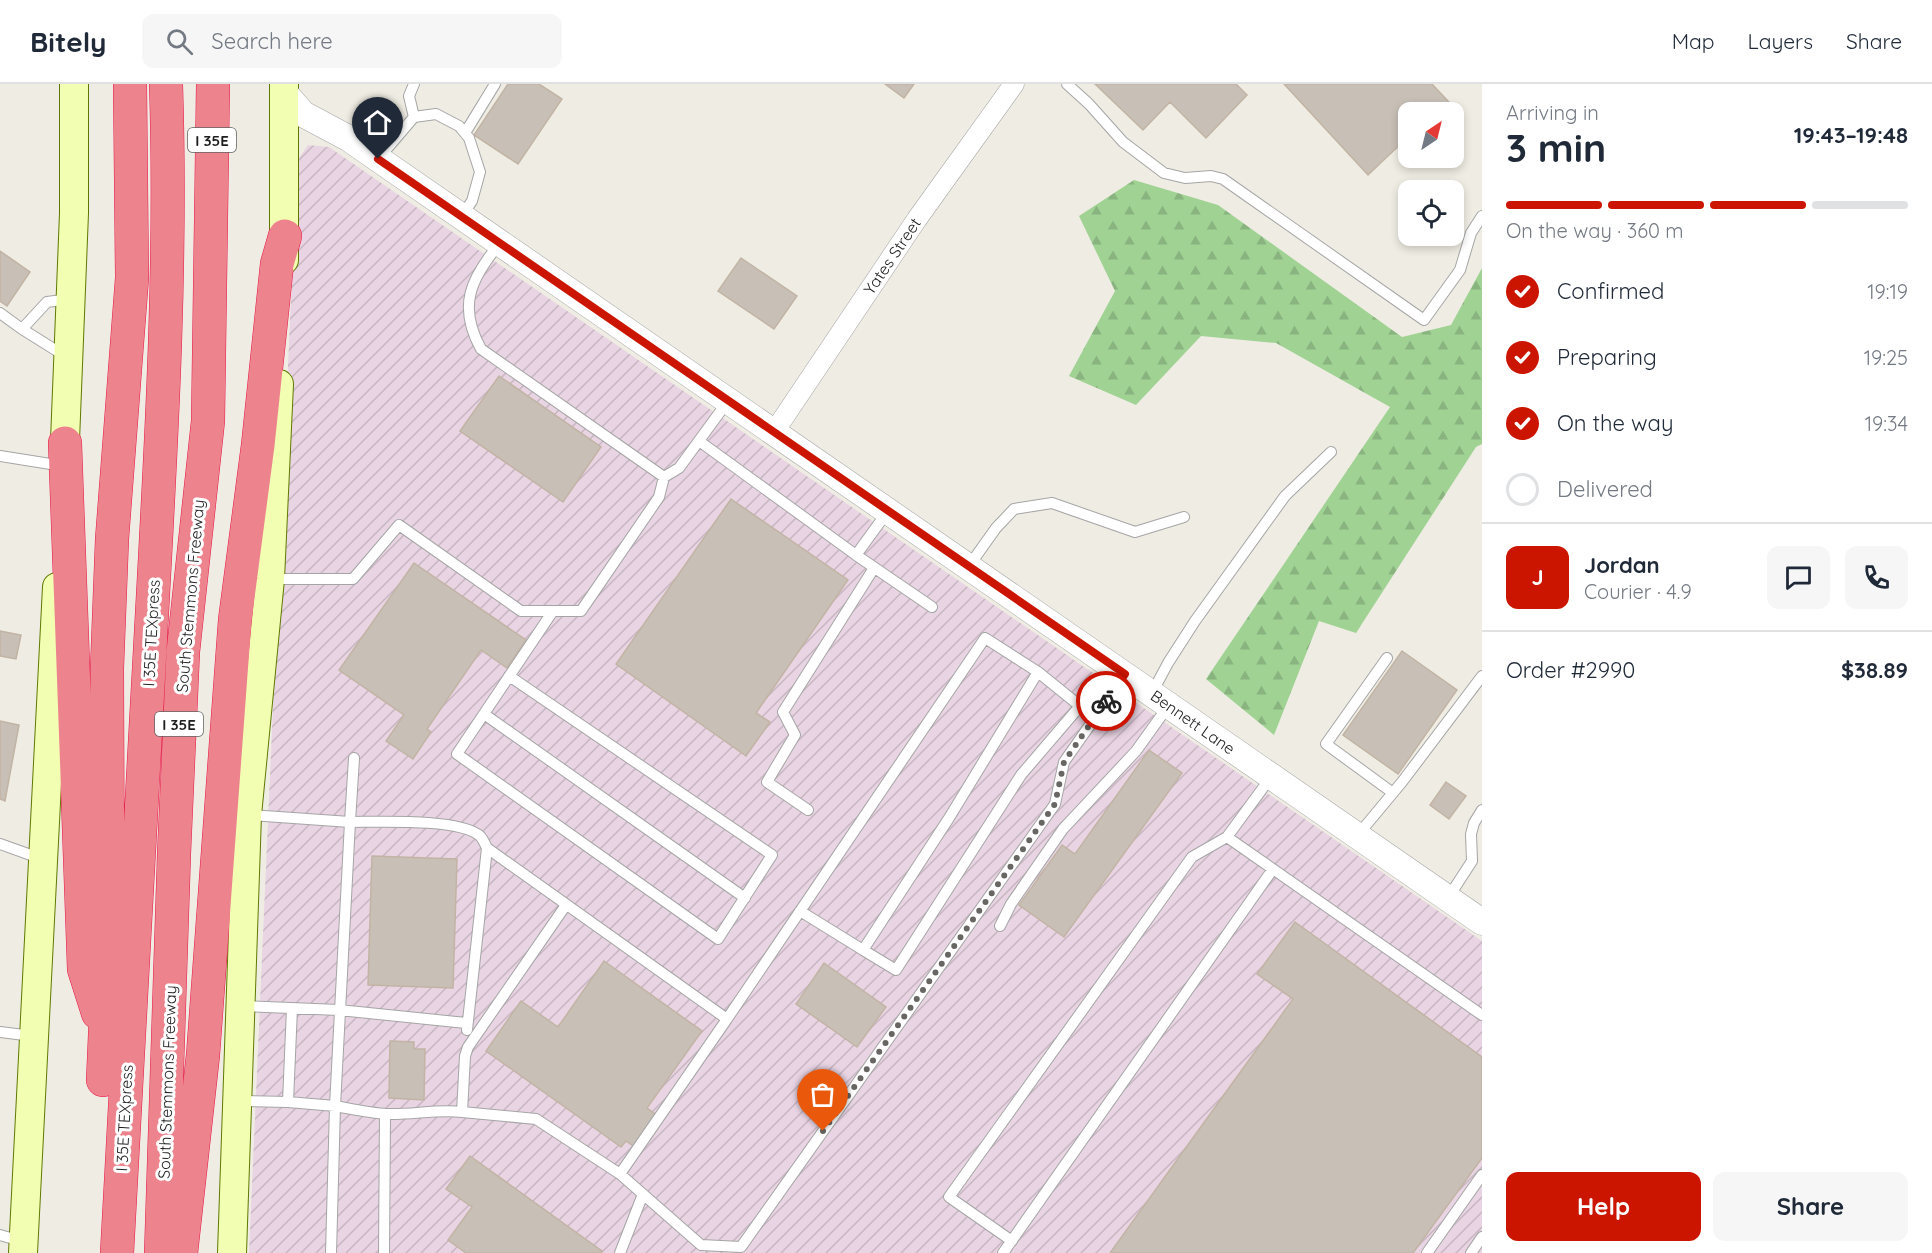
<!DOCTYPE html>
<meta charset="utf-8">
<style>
:root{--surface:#fff;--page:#f6f6f7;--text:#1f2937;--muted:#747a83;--line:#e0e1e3;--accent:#cb1500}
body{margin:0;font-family:Quicksand,sans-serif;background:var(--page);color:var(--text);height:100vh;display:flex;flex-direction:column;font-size:22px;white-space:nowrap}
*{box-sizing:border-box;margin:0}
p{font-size:20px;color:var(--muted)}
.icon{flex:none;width:33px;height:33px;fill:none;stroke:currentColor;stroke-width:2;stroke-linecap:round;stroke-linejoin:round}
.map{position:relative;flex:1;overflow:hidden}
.sheet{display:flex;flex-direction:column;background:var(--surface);width:450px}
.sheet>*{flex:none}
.needle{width:39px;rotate:35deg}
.fabs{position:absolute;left:1398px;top:18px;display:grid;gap:12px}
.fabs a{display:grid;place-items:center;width:66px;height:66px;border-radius:12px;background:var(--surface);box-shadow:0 3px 9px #0003;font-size:30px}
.pin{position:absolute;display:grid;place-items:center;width:51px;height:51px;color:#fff;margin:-62px -26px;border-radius:50% 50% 50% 0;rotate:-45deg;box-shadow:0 0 6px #0007}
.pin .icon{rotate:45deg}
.courier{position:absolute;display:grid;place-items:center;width:60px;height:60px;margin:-30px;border:4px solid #cb1500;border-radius:50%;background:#fff;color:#222;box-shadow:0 2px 8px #0007}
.summary em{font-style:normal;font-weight:700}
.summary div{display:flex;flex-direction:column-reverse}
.summary{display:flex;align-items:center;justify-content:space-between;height:102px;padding:0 24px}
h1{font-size:39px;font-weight:700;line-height:45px}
.bar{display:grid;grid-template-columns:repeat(4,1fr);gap:9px 6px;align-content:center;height:72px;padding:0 24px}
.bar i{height:8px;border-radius:4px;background:var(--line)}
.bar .current{background:var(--accent)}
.bar p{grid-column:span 4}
.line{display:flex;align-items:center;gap:15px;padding:0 24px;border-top:2px solid var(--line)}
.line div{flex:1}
.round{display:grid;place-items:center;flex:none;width:63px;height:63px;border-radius:12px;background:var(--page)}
ol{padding:0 24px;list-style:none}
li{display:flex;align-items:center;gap:18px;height:66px}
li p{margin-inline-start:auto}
li .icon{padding:6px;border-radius:50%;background:var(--accent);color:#fff;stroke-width:4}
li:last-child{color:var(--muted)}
li i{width:33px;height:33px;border:3px solid var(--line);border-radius:50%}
.primary-button{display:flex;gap:12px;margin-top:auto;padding:12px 24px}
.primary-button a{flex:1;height:69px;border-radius:12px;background:var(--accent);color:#fff;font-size:24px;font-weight:700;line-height:69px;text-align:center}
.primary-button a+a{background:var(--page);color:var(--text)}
header{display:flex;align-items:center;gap:36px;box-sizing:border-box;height:84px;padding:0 30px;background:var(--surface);border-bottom:2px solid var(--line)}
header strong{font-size:28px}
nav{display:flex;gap:33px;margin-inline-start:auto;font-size:21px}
.search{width:420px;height:54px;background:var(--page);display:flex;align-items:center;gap:15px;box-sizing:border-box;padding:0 21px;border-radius:12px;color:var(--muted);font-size:22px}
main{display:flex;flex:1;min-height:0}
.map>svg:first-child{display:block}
</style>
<header>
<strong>Bitely</strong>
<div class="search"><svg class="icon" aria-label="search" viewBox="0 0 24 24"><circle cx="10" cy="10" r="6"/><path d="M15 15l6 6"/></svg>Search here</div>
<nav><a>Map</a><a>Layers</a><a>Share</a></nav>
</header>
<main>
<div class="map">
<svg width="1482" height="1169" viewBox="0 0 1482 1169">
<defs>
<pattern id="industrial-furrows" width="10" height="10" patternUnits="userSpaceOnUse" patternTransform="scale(1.5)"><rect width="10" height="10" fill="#e9d4e3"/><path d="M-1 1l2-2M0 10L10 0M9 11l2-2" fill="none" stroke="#c7b6c2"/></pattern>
<pattern id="forest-firs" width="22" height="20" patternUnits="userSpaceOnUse" patternTransform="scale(1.5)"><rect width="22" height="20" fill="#a0d294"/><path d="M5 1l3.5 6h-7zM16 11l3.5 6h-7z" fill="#89b47f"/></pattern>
</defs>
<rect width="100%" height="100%" fill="#efede3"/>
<path fill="url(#industrial-furrows)" d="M 308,61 L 329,63 L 1482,857 L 1482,1169 L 249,1169 L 297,77 Z"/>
<path fill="url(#forest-firs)" d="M 1134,96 L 1218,121 L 1402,253 L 1451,241 L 1482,184 L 1482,360 L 1476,363 L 1356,549 L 1319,537 L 1274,651 L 1206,595 L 1390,323 L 1276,259 L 1201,252 L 1136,321 L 1069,292 L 1115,207 L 1079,132 Z"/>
<path fill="#c8bfb6" stroke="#c2b4a4" stroke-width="1.5" d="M 508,0 L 539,0 L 562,15 L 518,80 L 474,51 Z
M 885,0 L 914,0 L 904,14 Z
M 1095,0 L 1236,0 L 1247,11 L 1206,54 L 1170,18 L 1143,46 Z
M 1284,0 L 1432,0 L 1461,31 L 1454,38 L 1454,28 L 1428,28 L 1422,22 L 1414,28 L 1408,28 L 1408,34 L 1400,41 L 1408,50 L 1408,53 L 1368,91 Z
M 0,167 L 30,188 L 7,222 L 0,217 Z
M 741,174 L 797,212 L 774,245 L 718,207 Z
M 499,292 L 601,363 L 563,418 L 460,347 Z
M 731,415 L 848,496 L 756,629 L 770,638 L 746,672 L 616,580 Z
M 414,479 L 526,556 L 507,584 L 481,566 L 427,645 L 431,648 L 413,675 L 386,657 L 404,631 L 339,586 Z
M 0,547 L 21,551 L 16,575 L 0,572 Z
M 1402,567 L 1457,606 L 1398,690 L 1343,651 Z
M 0,637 L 19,641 L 5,717 L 0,715 Z
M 1149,666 L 1182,689 L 1064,853 L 1019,821 L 1062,761 L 1075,770 Z
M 1446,698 L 1466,712 L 1449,735 L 1430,721 Z
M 372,772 L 457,775 L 453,904 L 368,901 Z
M 1295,838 L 1482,973 L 1482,1074 L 1413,1169 L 1110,1169 L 1293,915 L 1257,890 Z
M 604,877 L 702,947 L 647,1024 L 658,1032 L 636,1064 L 626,1057 L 621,1063 L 486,967 L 521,917 L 558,943 Z
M 824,879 L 886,923 L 857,963 L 796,920 Z
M 390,957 L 414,958 L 414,965 L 425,965 L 424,1016 L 389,1014 Z
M 470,1072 L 602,1167 L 601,1169 L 466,1169 L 448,1156 L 472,1123 L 446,1105 Z"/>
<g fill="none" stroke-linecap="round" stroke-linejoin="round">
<defs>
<path id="service" d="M 1067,0 L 1089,20 L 1123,58 L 1164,89 L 1185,94 L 1211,92 L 1223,95 L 1424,236 L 1460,186 L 1471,149 L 1482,132
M 414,33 L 436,30 L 459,42 L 469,54 L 480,88 L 472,117 L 461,133
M 465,49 L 495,0
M 378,75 L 414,33 L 409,12 L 414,0
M 500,159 C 471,194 457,222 481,265 L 664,393 L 679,384 L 728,317
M 0,229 L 22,245
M 65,272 L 22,245 L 47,218 L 70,215
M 699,357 L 856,471 L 932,523
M 0,372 L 63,382
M 856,471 L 888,427
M 969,482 L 996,444 L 1014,425 L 1052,419 L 1135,448 L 1184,433
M 270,495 L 353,495 L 399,441 L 521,527 L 581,527 L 659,413 L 664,393
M 1387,574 L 1326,660 L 1393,709
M 509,592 L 772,771 L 718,855 L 457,670 C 489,623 521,575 553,527
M 1152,609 L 1168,579 L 1195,537 L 1285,412 L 1331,368
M 484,630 L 745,814
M 808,726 L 767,698 L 795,651 L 783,628 L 874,484
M 249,731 L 350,738 L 354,674
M 1357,752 L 1402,698 L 1482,592
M 1227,753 L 1482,931
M 0,760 L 42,775
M 1448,814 L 1472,777 L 1471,750 L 1474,739 L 1482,726
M 566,821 L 468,963 L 465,972 L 462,1028 L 536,1035 L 620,1090 L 727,935
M 1000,842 L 1011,820 L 1063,745 L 1136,667 L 1169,621
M 863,866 L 896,886 L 1021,691 L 1080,622 L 1038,588
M 242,922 L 339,926 L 466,939
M 467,946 L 487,764
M 0,948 L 32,952
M 238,1017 L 288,1018 L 292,924
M 288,1018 L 335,1022 L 331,1169
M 462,1028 C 437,1025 412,1031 387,1030 C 370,1029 352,1025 335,1022 L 350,738 C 378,738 460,734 480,752 C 483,755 485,760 487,764 L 727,935 L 985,554 L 1038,588 L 949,734 L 863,866 L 800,827
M 620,1090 L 701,1161 L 741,1163 L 1055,720 L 1064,678 L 1125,591
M 0,1151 L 21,1157
M 1012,1157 L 949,1113 L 1192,773 L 1227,753 L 1271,693
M 384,1169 L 385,1030
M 620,1169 L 643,1110
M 1003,1169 L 1273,785
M 1427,1169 L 1482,1091
M 1471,1169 L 1482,1153"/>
<path id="minor" d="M 774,348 L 917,135 L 1014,0"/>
<path id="tertiary" d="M 284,8 L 303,30 L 348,54 L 1482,838"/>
<path id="secondary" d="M 284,0 L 284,176
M 64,382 L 74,129 L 74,0
M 23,1169 L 57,503
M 232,1169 L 247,731 L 270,495 L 279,300"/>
<path id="motorway" d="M 65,359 L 84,885 L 98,929
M 103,996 L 108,882 L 107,584 L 112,455 L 132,194 L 130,0
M 117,1169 C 127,961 139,754 151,547 C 161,364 172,182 166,0
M 161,1169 L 174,770 L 183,568 L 208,337 L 213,0
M 181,1169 L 203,971 L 235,536 L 258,361 L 277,180 L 285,152"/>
</defs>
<use href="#service" stroke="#a5a5a5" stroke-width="12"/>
<use href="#minor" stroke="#a5a5a5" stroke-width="21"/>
<use href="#tertiary" stroke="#a5a5a5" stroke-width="27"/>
<use href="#secondary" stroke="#5f7900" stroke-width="30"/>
<use href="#motorway" stroke="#e61748" stroke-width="34"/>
<use href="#service" stroke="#fff" stroke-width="10"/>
<use href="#minor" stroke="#fff" stroke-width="20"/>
<use href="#tertiary" stroke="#fff" stroke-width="26"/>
<use href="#secondary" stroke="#f2feb2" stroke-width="28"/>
<use href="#motorway" stroke="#ed848d" stroke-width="33"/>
</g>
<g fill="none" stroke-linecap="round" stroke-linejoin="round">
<path stroke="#676663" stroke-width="6" stroke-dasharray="0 10.8" d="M 823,1047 L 1055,720 L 1064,678 L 1106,617"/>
<path stroke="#cb1500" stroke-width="8" d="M 378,75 L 1125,590 L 1106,617"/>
</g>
<g text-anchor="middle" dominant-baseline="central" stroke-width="6" stroke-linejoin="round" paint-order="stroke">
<g fill="#fff" stroke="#626262" stroke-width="1.5">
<rect x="188" y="44" width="48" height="24" rx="4.5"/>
<rect x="155" y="628" width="48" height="24" rx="4.5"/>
</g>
<g font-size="15" font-weight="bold" fill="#1e1e1e">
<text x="212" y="56">I 35E</text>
<text x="179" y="640">I 35E</text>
</g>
<g font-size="16" fill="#1e1e1e" stroke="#fff">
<text transform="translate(892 172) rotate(-56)">Yates Street</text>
<text transform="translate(190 512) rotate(-85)">South Stemmons Freeway</text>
<text transform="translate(151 549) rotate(-87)">I 35E TEXpress</text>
<text transform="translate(1193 638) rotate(35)">Bennett Lane</text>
<text transform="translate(167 998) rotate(-88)">South Stemmons Freeway</text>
<text transform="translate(124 1034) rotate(-87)">I 35E TEXpress</text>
</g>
</g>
</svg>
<div class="fabs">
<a><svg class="needle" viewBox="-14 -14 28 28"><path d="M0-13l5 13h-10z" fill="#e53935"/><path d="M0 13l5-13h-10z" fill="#747a83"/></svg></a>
<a><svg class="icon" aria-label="locate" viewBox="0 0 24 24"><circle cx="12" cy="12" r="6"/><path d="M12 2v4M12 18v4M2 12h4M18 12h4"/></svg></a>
</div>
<div class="pin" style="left:823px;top:1047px;background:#ea580c"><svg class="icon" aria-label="bag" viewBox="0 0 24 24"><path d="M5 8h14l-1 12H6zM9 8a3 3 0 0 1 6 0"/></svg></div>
<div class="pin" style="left:378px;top:75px;background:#1f2937"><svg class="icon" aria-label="home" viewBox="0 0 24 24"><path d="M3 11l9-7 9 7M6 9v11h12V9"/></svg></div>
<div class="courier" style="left:1106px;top:617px"><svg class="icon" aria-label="bike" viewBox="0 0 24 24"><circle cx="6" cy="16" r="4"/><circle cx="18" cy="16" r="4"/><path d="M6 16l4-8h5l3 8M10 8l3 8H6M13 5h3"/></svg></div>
</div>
<section class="sheet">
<div class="summary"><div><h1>3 min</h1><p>Arriving in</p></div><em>19:43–19:48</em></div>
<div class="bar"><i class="current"></i><i class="current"></i><i class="current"></i><i></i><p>On the way · 360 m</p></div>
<ol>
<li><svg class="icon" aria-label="check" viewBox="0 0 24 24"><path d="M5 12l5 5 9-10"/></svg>Confirmed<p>19:19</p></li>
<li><svg class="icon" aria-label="check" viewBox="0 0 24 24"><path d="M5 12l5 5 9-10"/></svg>Preparing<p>19:25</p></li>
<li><svg class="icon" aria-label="check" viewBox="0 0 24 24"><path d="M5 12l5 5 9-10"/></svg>On the way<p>19:34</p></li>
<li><i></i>Delivered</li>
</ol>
<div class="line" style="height:108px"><b class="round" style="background:var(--accent);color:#fff">J</b><div><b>Jordan</b><p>Courier · 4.9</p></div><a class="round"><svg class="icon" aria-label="chat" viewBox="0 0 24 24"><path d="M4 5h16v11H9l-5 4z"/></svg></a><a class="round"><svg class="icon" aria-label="phone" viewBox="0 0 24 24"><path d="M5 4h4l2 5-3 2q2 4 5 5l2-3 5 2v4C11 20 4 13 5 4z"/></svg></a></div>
<div class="line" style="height:78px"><div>Order #2990</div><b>$38.89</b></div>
<div class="primary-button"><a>Help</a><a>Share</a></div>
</section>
</main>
